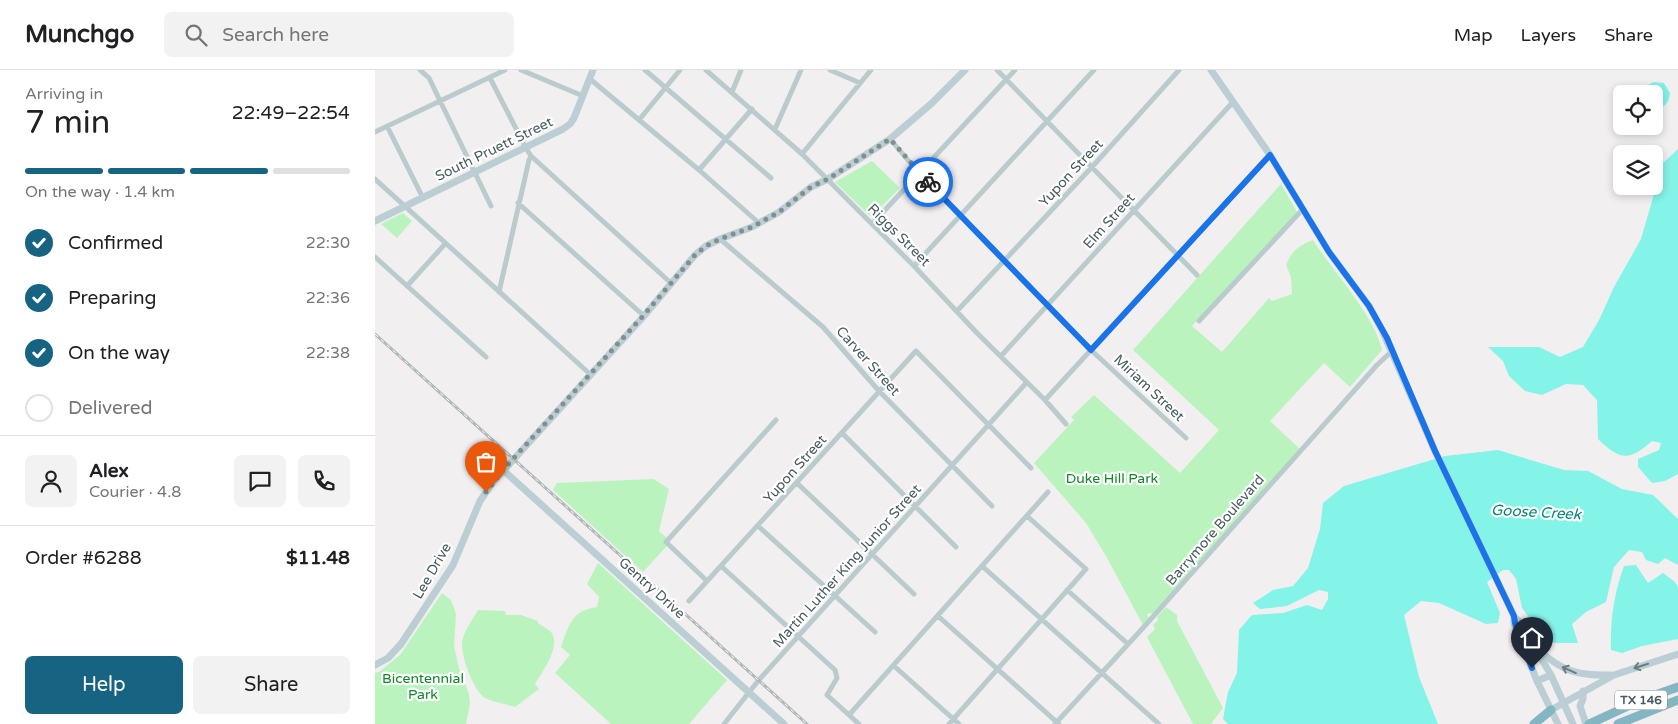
<!DOCTYPE html>
<meta charset="utf-8">
<style>
:root{--surface:#fff;--page:#f2f2f2;--text:#202124;--muted:#757577;--line:#e0e0e0;--accent:#166481}
body{margin:0;font-family:"Varela Round",sans-serif;background:var(--page);color:var(--text);height:100vh;display:flex;flex-direction:column;font-size:19px;white-space:nowrap}
*{box-sizing:border-box;margin:0}
p{font-size:16px;color:var(--muted)}
.icon{flex:none;width:28px;height:28px;fill:none;stroke:currentColor;stroke-width:2;stroke-linecap:round;stroke-linejoin:round}
.map{position:relative;flex:1;overflow:hidden}
.drawer{display:flex;flex-direction:column;background:var(--surface);width:375px}
.drawer>*{flex:none}
.buttons{position:absolute;left:1238px;top:15px;display:grid;gap:10px}
.buttons a{display:grid;place-items:center;width:50px;height:50px;border-radius:8px;background:var(--surface);box-shadow:0 2px 8px #0003;font-size:25px}
.pin{position:absolute;display:grid;place-items:center;width:42px;height:42px;color:#fff;margin:-51px -21px;border-radius:50% 50% 50% 0;rotate:-45deg;box-shadow:0 0 5px #0007}
.pin .icon{rotate:45deg}
.courier{position:absolute;display:grid;place-items:center;width:50px;height:50px;margin:-25px;border:4px solid #1a73e8;border-radius:50%;background:#fff;color:#222;box-shadow:0 1px 6px #0007}
.summary em{font-style:normal;font-weight:600}
.summary div{display:flex;flex-direction:column-reverse}
.summary{display:flex;align-items:center;justify-content:space-between;height:85px;padding:0 25px}
h1{font-size:32px;font-weight:600;line-height:38px}
.bar{display:grid;grid-template-columns:repeat(4,1fr);gap:8px 5px;align-content:center;height:60px;padding:0 25px}
.bar i{height:6px;border-radius:4px;background:var(--line)}
.bar .active{background:var(--accent)}
.bar p{grid-column:span 4}
.line{display:flex;align-items:center;gap:12px;padding:0 25px;border-top:1px solid var(--line)}
.line div{flex:1}
.round{display:grid;place-items:center;flex:none;width:52px;height:52px;border-radius:8px;background:var(--page)}
ol{padding:0 25px;list-style:none}
li{display:flex;align-items:center;gap:15px;height:55px}
li p{margin-inline-start:auto}
li .icon{padding:5px;border-radius:50%;background:var(--accent);color:#fff;stroke-width:4}
li:last-child{color:var(--muted)}
li i{width:28px;height:28px;border:2px solid var(--line);border-radius:50%}
.primary-button{display:flex;gap:10px;margin-top:auto;padding:10px 25px}
.primary-button a{flex:1;height:58px;border-radius:8px;background:var(--accent);color:#fff;font-size:20px;font-weight:600;line-height:58px;text-align:center}
.primary-button a+a{background:var(--page);color:var(--text)}
header{display:flex;align-items:center;gap:30px;box-sizing:border-box;height:70px;padding:0 25px;background:var(--surface);border-bottom:1px solid var(--line)}
header strong{font-size:24px}
nav{display:flex;gap:28px;margin-inline-start:auto;font-size:18px}
.search{width:350px;height:45px;background:var(--page);display:flex;align-items:center;gap:12px;box-sizing:border-box;padding:0 18px;border-radius:8px;color:var(--muted);font-size:19px}
main{display:flex;flex:1;min-height:0}
.map>svg:first-child{display:block}
</style>
<header>
<strong>Munchgo</strong>
<div class="search"><svg class="icon" aria-label="search" viewBox="0 0 24 24"><circle cx="10" cy="10" r="6"/><path d="M15 15l6 6"/></svg>Search here</div>
<nav><a>Map</a><a>Layers</a><a>Share</a></nav>
</header>
<main>
<section class="drawer">
<div class="summary"><div><h1>7 min</h1><p>Arriving in</p></div><em>22:49–22:54</em></div>
<div class="bar"><i class="active"></i><i class="active"></i><i class="active"></i><i></i><p>On the way · 1.4 km</p></div>
<ol>
<li><svg class="icon" aria-label="check" viewBox="0 0 24 24"><path d="M5 12l5 5 9-10"/></svg>Confirmed<p>22:30</p></li>
<li><svg class="icon" aria-label="check" viewBox="0 0 24 24"><path d="M5 12l5 5 9-10"/></svg>Preparing<p>22:36</p></li>
<li><svg class="icon" aria-label="check" viewBox="0 0 24 24"><path d="M5 12l5 5 9-10"/></svg>On the way<p>22:38</p></li>
<li><i></i>Delivered</li>
</ol>
<div class="line" style="height:90px"><a class="round"><svg class="icon" aria-label="person" viewBox="0 0 24 24"><circle cx="12" cy="8" r="4"/><path d="M4 21q1-7 8-7t8 7"/></svg></a><div><b>Alex</b><p>Courier · 4.8</p></div><a class="round"><svg class="icon" aria-label="chat" viewBox="0 0 24 24"><path d="M4 5h16v11H9l-5 4z"/></svg></a><a class="round"><svg class="icon" aria-label="phone" viewBox="0 0 24 24"><path d="M5 4h4l2 5-3 2q2 4 5 5l2-3 5 2v4C11 20 4 13 5 4z"/></svg></a></div>
<div class="line" style="height:65px"><div>Order #6288</div><b>$11.48</b></div>
<div class="primary-button"><a>Help</a><a>Share</a></div>
</section>
<div class="map">
<svg width="1303" height="654" viewBox="0 0 1303 654">
<rect width="100%" height="100%" fill="#f2eff0"/>
<path fill="#bbf3bf" d="M 497,91 L 525,118 L 496,147 L 460,112 Z
M 906,114 L 922,142 L 817,256 L 847,282 L 894,228 L 897,231 L 917,224 L 916,207 L 911,195 C 916,182 924,175 938,170 C 957,200 1001,248 1007,280 L 975,317 L 949,293 L 895,351 L 925,379 L 778,544 L 774,543 L 772,545 L 774,548 L 768,555 L 732,488 L 711,453 L 659,393 L 699,350 L 696,347 L 719,325 L 805,403 L 844,360 L 758,280 Z
M 28,143 L 37,151 L 22,168 L 6,154 Z
M 279,409 L 294,419 L 284,461 L 291,467 L 291,477 L 268,502 L 178,420 L 182,413 Z
M 223,493 L 352,610 L 314,654 L 236,654 L 180,603 L 195,585 L 186,577 C 194,555 196,541 222,537 L 224,527 L 212,514 Z
M 67,523 L 76,530 L 81,544 L 79,576 L 84,598 L 94,624 L 95,634 L 91,654 L 0,654 L 0,603 L 4,602 L 25,585 Z
M 791,537 L 802,545 L 802,551 L 848,638 L 836,654 L 818,654 L 772,567 L 780,559 L 778,555 L 783,550 L 782,547 Z
M 103,540 L 130,541 L 131,545 L 146,545 L 163,551 L 163,553 C 167,556 173,559 176,562 C 187,576 167,602 160,614 L 164,619 L 140,637 C 131,634 118,632 110,628 C 98,621 83,580 88,568 C 91,558 98,549 103,540 Z"/>
<path fill="#84f3e8" d="M 1279,12 L 1289,13 L 1295,23 C 1294,33 1289,39 1279,39 L 1279,24 L 1268,24 L 1271,16 Z
M 1303,79 L 1303,404 L 1290,411 L 1277,413 L 1263,397 L 1263,389 L 1284,380 L 1286,373 L 1277,371 C 1253,392 1245,390 1223,369 L 1222,330 L 1208,315 L 1191,314 L 1167,325 L 1150,321 L 1134,306 L 1128,291 L 1113,277 L 1164,277 L 1185,287 L 1208,277 L 1224,250 L 1239,217 L 1266,169 L 1288,93 Z
M 1123,380 L 1189,400 L 1213,401 L 1247,419 L 1278,425 L 1303,449 L 1303,495 L 1290,488 L 1283,494 L 1271,490 L 1267,482 L 1254,480 L 1239,497 L 1231,532 L 1211,542 L 1197,554 L 1203,573 L 1180,573 L 1166,563 L 1147,538 L 1141,509 L 1134,500 L 1128,500 L 1112,512 L 1125,543 L 1123,553 L 1111,554 L 1064,533 L 1046,531 L 1029,545 L 1044,607 L 1063,654 L 853,654 L 848,649 L 853,622 L 862,603 L 864,560 L 877,545 L 908,543 L 932,535 L 947,540 L 953,529 L 953,522 L 944,520 L 912,536 L 885,539 L 878,533 L 898,520 L 918,516 L 933,498 L 945,459 L 948,433 L 969,416 L 1070,386 Z
M 1261,495 L 1273,513 L 1288,503 L 1300,512 L 1303,517 L 1303,569 L 1267,576 L 1247,583 L 1236,580 C 1235,551 1239,523 1249,496 Z"/>
<g fill="none" stroke-linecap="round" stroke-linejoin="round">
<path stroke="#bacbce" stroke-width="5" d="M 45,0 L 54,8 L 116,136
M 146,0 L 208,26
M 270,0 L 396,108
M 331,0 L 427,84 L 539,196 L 602,263 L 670,330 L 691,354
M 455,0 L 485,13
M 622,0 L 822,205
M 115,8 L 151,78 L 156,86 L 297,214
M 215,9 L 324,100 L 384,153
M 357,22 L 366,0
M 264,50 L 305,0
M 12,56 L 48,128
M 400,59 L 426,0
M 0,62 L 130,0
M 515,69 L 544,103 L 716,280 L 811,368
M 427,84 L 496,0
M 324,100 L 377,39
M 0,109 L 216,305
M 143,133 L 269,246
M 497,154 L 640,0
M 345,169 L 448,257 L 504,321 L 617,436
M 0,187 L 111,287
M 539,196 L 719,0
M 32,216 L 70,174
M 124,222 L 154,90 L 156,86
M 582,241 L 717,97 L 804,0
M 824,251 L 928,139
M 626,286 L 858,32
M 670,330 L 895,85
M 467,363 L 581,477
M 422,413 L 539,524
M 383,456 L 500,562
M 346,496 L 460,600 L 462,608 L 452,625 L 484,654
M 607,496 L 784,654
M 332,511 L 291,472 L 401,350
M 692,520 L 753,574
M 314,531 L 541,281 L 656,398
M 563,546 L 684,654
M 519,596 L 584,654
M 474,645 L 673,422
M 349,654 L 383,611 L 652,312
M 574,654 L 711,499 L 652,446
M 680,654 L 767,559 L 1002,295 L 1017,281"/>
<path stroke="#baced3" stroke-width="7" d="M 836,0 L 895,85 L 954,182 L 994,236 L 1007,260 L 1060,381 L 1139,546 L 1139,553 L 1162,611 L 1183,654
M 0,151 L 188,59 L 195,54 L 199,48 L 218,0
M 128,400 L 409,654
M 1139,547 L 1144,551 L 1176,605 L 1198,654
M 1164,580 C 1187,602 1205,606 1236,605
M 0,595 L 13,588 L 26,574 L 78,495 L 105,431 L 118,412 L 269,246 L 320,185 L 331,176 L 345,169 L 377,157 L 404,142 L 436,117 L 453,109 L 515,69 L 557,33 L 590,0
M 1162,611 L 1176,605
M 1208,621 L 1208,629 L 1205,636 L 1211,654
M 1176,640 L 1239,605 L 1303,584"/>
<path stroke="#83b6c2" stroke-width="9" d="M 1159,654 L 1176,640
M 1214,654 L 1266,630 L 1303,617
M 1243,654 L 1303,630"/>
<defs>
<path id="rail" d="M 0,264 L 432,654"/>
</defs>
<use href="#rail" stroke="#b1b8ba" stroke-width="3"/>
<use href="#rail" stroke="#fff" stroke-width="1" stroke-dasharray="4" stroke-linecap="butt"/>
</g>
<defs><path id="oneway-shaft" d="M-6 0H5M1.5-3L5.5 0L1.5 3" fill="none" stroke-width="1.6" stroke-linecap="round" stroke-linejoin="round" transform="scale(1.25)"/></defs>
<g stroke="#697e82">
<use href="#oneway-shaft" transform="translate(1266 596) rotate(162)"/>
<use href="#oneway-shaft" transform="translate(1194 600) rotate(-156)"/>
</g>
<g fill="none" stroke-linecap="round" stroke-linejoin="round">
<path stroke="#828f92" stroke-width="5" stroke-dasharray="0 9" d="M 111,422 L 128,400 L 268,246 L 320,185 L 331,176 L 345,169 L 377,157 L 404,142 L 436,117 L 453,109 L 515,69 L 553,112"/>
<path stroke="#1a73e8" stroke-width="6" d="M 553,112 L 716,280 L 895,85 L 954,182 L 994,236 L 1012,268 L 1060,381 L 1139,546 L 1140,553 L 1157,598"/>
</g>
<g text-anchor="middle" dominant-baseline="central" stroke-width="4.5" stroke-linejoin="round" paint-order="stroke">
<rect fill="#fff" stroke="#7e8c8f" stroke-width="1" x="1240" y="620.5" width="52" height="19" rx="4"/>
<g font-size="12" font-weight="bold" fill="#465b5f">
<text x="1266" y="630">TX 146</text>
</g>
<g font-size="14" fill="#465b5f" stroke="#fff">
<text transform="translate(119 79) rotate(-26)">South Pruett Street</text>
<text transform="translate(696 103) rotate(-47)">Yupon Street</text>
<text transform="translate(734 151) rotate(-48)">Elm Street</text>
<text transform="translate(524 165) rotate(45)">Riggs Street</text>
<text transform="translate(493 291) rotate(48)">Carver Street</text>
<text transform="translate(774 318) rotate(43)">Miriam Street</text>
<text transform="translate(420 399) rotate(-48)">Yupon Street</text>
<text transform="translate(840 460) rotate(-49)">Barrymore Boulevard</text>
<text transform="translate(472 496) rotate(-48)">Martin Luther King Junior Street</text>
<text transform="translate(57 501) rotate(-60)">Lee Drive</text>
<text transform="translate(277 518) rotate(42)">Gentry Drive</text>
</g>
<g font-size="14" fill="#0f8726" stroke="#fff">
<text x="737" y="408">Duke Hill Park</text>
<text x="48" y="608">Bicentennial<tspan x="48" dy="16">Park</tspan></text>
</g>
<g font-size="15" font-style="italic" fill="#058579" stroke="#fff">
<text transform="translate(1161 442) rotate(3)">Goose Creek</text>
</g>
</g>
</svg>
<div class="buttons">
<a><svg class="icon" aria-label="locate" viewBox="0 0 24 24"><circle cx="12" cy="12" r="6"/><path d="M12 2v4M12 18v4M2 12h4M18 12h4"/></svg></a>
<a><svg class="icon" aria-label="layers" viewBox="0 0 24 24"><path d="M12 4l9 5-9 5-9-5zM3 14l9 5 9-5"/></svg></a>
</div>
<div class="pin" style="left:111px;top:422px;background:#ea580c"><svg class="icon" aria-label="bag" viewBox="0 0 24 24"><path d="M5 8h14l-1 12H6zM9 8a3 3 0 0 1 6 0"/></svg></div>
<div class="pin" style="left:1157px;top:598px;background:#1f2937"><svg class="icon" aria-label="home" viewBox="0 0 24 24"><path d="M3 11l9-7 9 7M6 9v11h12V9"/></svg></div>
<div class="courier" style="left:553px;top:112px"><svg class="icon" aria-label="bike" viewBox="0 0 24 24"><circle cx="6" cy="16" r="4"/><circle cx="18" cy="16" r="4"/><path d="M6 16l4-8h5l3 8M10 8l3 8H6M13 5h3"/></svg></div>
</div>
</main>
